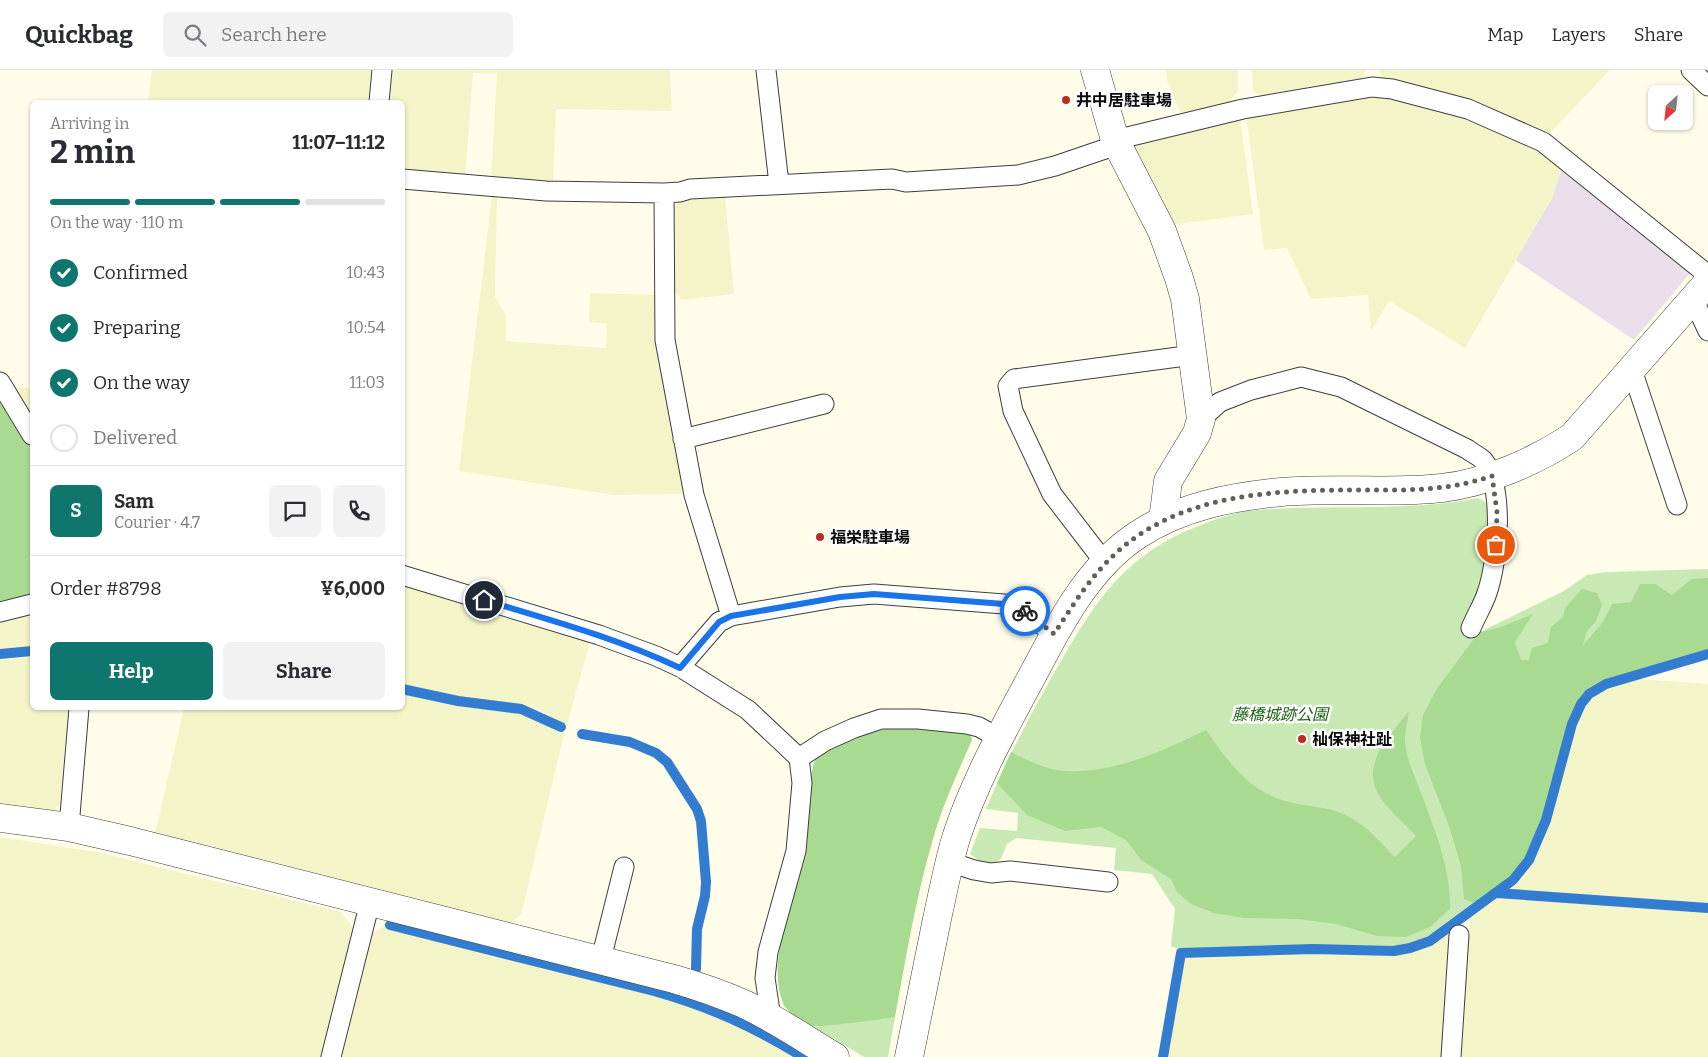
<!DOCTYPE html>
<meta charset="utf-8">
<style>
:root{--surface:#fff;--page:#f2f2f3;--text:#2b2b33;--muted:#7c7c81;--line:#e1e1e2;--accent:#0f766e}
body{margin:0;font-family:Bitter,"Noto Sans JP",serif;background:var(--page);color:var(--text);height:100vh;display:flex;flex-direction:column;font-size:19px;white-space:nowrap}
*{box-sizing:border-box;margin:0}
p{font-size:16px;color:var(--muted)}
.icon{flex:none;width:28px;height:28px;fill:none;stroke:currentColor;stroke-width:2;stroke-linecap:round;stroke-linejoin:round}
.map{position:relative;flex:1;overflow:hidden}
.sheet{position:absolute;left:30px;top:30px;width:375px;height:610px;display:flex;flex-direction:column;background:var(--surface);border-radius:8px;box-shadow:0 1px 4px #0004}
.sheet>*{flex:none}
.needle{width:32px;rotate:207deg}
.fabs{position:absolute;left:1648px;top:15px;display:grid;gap:10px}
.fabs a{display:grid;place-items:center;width:45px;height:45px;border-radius:8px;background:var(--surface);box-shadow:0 1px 4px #0004;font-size:25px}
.pin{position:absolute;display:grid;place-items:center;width:42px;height:42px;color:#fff;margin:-21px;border:2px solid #fff;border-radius:50%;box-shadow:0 1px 5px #0007}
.courier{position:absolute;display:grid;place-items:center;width:50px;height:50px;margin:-25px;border:4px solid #1a73e8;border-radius:50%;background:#fff;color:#222;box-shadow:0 1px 6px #0007}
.summary em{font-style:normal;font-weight:700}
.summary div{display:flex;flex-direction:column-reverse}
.summary{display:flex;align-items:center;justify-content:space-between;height:85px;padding:0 20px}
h1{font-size:32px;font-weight:700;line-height:38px}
.bar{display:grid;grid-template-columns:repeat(4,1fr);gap:8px 5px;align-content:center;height:60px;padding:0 20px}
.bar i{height:6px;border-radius:4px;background:var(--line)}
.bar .on{background:var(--accent)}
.bar p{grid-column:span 4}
.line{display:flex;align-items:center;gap:12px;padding:0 20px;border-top:1px solid var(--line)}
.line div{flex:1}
.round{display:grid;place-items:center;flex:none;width:52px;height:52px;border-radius:8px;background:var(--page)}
ol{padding:0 20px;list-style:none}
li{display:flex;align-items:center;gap:15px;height:55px}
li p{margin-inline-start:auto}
li .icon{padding:5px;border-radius:50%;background:var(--accent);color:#fff;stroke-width:4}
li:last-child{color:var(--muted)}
li i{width:28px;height:28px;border:2px solid var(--line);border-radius:50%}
.button{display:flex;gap:10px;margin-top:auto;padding:10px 20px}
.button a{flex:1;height:58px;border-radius:8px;background:var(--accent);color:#fff;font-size:20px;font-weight:700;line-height:58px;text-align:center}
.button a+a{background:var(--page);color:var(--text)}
header{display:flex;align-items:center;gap:30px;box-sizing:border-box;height:70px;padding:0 25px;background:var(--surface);border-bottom:1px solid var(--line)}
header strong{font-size:24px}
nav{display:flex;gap:28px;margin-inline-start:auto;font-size:18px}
.search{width:350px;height:45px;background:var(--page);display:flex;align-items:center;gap:12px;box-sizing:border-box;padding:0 18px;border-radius:8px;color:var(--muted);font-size:19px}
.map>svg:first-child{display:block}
</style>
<header>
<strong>Quickbag</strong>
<div class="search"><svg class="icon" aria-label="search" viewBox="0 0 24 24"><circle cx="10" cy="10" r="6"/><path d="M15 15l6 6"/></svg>Search here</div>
<nav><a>Map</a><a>Layers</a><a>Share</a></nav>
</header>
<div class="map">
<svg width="1708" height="987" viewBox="0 0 1708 987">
<rect width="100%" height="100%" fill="#fffde9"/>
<path fill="#eadeea" d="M 1562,97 L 1691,202 L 1634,270 L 1515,190 L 1552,128 Z"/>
<path fill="#f3f5c9" d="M 152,0 L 372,0 L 368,32 L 148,32 Z
M 392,0 L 670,0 L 672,41 L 556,39 L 553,113 L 491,109 L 497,4 L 473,3 L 465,107 L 403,102 L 402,32 L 388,32 Z
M 1166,0 L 1238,0 L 1238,20 L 1227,36 L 1182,47 L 1167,10 Z
M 1252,0 L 1366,0 L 1361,9 L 1262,28 L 1253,20 Z
M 1379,0 L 1610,0 L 1547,66 L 1383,9 Z
M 1381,24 L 1465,45 L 1538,78 L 1562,97 L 1552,128 L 1465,278 L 1389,231 L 1371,261 L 1368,225 L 1311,229 L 1287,178 L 1264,180 L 1246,45 Z
M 1240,46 L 1253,144 L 1170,155 L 1128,73 Z
M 492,125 L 497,126 L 495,227 L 506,245 L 506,271 L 606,278 L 607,254 L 589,252 L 590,223 L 656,225 L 657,272 L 683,424 L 613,425 L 459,401 Z
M 725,127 L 734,224 L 682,230 L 674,221 L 673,139 L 679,129 Z
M 9,316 L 32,318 L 32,353 Z
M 403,513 L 590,572 L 567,655 L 544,642 L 523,635 L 457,626 L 403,614 Z
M 32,541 L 32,577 L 0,580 L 0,548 Z
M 32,587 L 32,638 L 68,638 L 60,734 L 50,745 L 0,739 L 0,590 Z
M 1641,609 L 1708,614 L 1708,836 L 1505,822 L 1517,814 L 1526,804 L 1543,773 L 1577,654 L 1585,637 L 1592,627 L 1606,619 Z
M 403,623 L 458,635 L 493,639 L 516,643 L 540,652 L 564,664 L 521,845 L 507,856 L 154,768 L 184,638 L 402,638 Z
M 0,767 L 97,782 L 341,842 L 353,858 L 321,987 L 0,987 Z
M 1499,827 L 1708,841 L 1708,987 L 1460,987 L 1470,847 Z
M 385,855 L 688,933 L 739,953 L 800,987 L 342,987 L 373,863 Z
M 1449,863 L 1442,987 L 1166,987 L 1183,887 L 1313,882 L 1371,885 L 1402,884 L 1420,879 L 1434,873 Z"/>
<path fill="#c8e9b3" d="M 1478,428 L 1485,432 L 1489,440 L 1487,490 L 1479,521 L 1464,553 L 1478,563 L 1564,521 L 1587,505 L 1608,502 L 1708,499 L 1708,579 L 1605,610 L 1583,623 L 1568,652 L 1542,748 L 1535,767 L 1524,790 L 1515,801 L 1504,812 L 1427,867 L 1410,874 L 1393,877 L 1371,878 L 1313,875 L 1177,879 L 1171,876 L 1175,839 L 1152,804 L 1114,800 L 1116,778 L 1016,768 L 1007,774 L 1001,789 L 993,794 L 978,790 L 970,784 L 980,758 L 1017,761 L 1018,743 L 986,739 C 1004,695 1025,655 1048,614 C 1089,542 1119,485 1201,455 C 1216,449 1232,443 1248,441 C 1325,433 1403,443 1478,428 Z
M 895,947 L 888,987 L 864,987 L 814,957 Z"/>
<path fill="#a9da92" d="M 0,323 L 32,379 L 32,529 L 0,537 Z
M 1708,508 L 1708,579 L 1605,610 L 1583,623 L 1568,652 L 1542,748 L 1524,789 L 1515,801 L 1504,811 L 1475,833 L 1464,829 L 1461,796 L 1449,756 L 1425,694 L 1420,668 L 1423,645 L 1436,620 L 1478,563 L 1501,557 L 1533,544 L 1515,572 L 1521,590 L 1529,590 L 1532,578 L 1548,573 L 1551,557 L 1563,547 L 1565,538 L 1582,519 L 1597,523 L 1602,535 L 1596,551 L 1587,561 L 1583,575 L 1603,552 L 1612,534 L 1631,532 L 1640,514 L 1655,514 L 1672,525 L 1692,509 Z
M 1409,641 C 1408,650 1405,659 1405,668 C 1405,687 1415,706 1421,723 C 1435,760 1451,799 1450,839 L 1430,857 L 1406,867 L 1377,866 L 1336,854 L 1298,849 L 1244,848 L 1214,843 L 1191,834 L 1177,822 L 1171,809 L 1141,790 L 1126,770 L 1101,757 L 1065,761 L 1027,745 L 997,713 L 1011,682 C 1029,691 1046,700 1066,701 C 1113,704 1165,680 1206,660 C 1231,696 1252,726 1298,734 C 1316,738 1333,737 1349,747 C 1368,756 1380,773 1395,787 L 1416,766 C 1406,755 1395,746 1386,735 C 1355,699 1386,670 1409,641 Z
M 916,657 L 971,664 L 972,670 C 958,702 943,734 933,769 C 916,827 906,887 895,947 C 883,949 819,958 812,956 C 803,952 786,942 783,933 C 765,889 797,823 806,777 C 810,758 807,698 817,687 C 824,679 833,676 843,672 C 870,660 887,658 916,657 Z"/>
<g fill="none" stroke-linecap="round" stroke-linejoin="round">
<path stroke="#327dcf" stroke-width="10" d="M 0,584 L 32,581
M 402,619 L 458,631 L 521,639 L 561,657
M 582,664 L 630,672 L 656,683 L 667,692 L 697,739 L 701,751 L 706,812 L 705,826 L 697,859 L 696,899
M 1497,823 L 1708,838
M 390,855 L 654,921 C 710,937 753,956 803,987
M 1163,987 L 1181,883 L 1313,879 L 1394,881 L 1410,878 L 1430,871 L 1513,810 L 1529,790 L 1546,750 L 1572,654 L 1581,634 L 1589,624 L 1606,614 L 1708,584"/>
<defs>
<path id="service" d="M 766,0 L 779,114
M 1691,0 L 1708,16
M 379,32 L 382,0
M 402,109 L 546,121 L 664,123 L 680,122 L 690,119 L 892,109 L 906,112 L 1018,105 L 1055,96 L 1105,79 L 1115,70 L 1243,39 L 1372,17 L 1392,19 L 1468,39 L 1543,72 L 1708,205
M 664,123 L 665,270 L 694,425 L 731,546
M 1693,229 L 1708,261
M 1632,300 L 1677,435
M 0,312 L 32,365
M 1201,349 L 1220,332 L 1251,320 L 1301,307 L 1341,317 L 1467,379 C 1472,383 1479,386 1483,390 C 1505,417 1498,491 1487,523 C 1483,535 1476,546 1471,558
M 683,369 L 824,334
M 1105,493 L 1052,424 L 1013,341 L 1008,316 L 1014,309 L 1193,285
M 402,505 L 599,565 L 656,586 L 680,597 L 748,640 L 799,688 L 802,713 L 796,781 L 768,882 L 765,908 L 771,948
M 0,542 L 32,534
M 680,597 L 719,552 L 731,546 L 840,527 L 874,524 L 1017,535 L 1054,564
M 799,688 L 825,671 L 854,658 L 881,649 L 918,649 L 967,654 L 979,657 L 999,668
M 69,757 L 79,638
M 950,792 L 974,800 L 991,803 L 1010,801 L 1108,812
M 601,889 L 624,797
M 331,987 L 370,832
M 1451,987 L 1459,865"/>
<path id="minor" d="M 1095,0 L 1115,70 L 1162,161 L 1179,208 L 1185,229 L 1201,349 L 1197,363 L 1168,411 L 1163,450
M 0,748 L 69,757 L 130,771 L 674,909 C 698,916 721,924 744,934 C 776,949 805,969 835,987
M 909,987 C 918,941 928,895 937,849 C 943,822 948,795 956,768 C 976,707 1008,651 1038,595 C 1063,547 1092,494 1139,464 C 1182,436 1231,427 1281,422 C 1335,417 1389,424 1442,418 C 1486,413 1536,391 1572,367 L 1708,212"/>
</defs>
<use href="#service" stroke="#3e3e3e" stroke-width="21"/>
<use href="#minor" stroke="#3e3e3e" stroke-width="29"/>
<use href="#service" stroke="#fff" stroke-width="19"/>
<use href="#minor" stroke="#fff" stroke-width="28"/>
</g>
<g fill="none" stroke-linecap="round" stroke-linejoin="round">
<path stroke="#606059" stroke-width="5" stroke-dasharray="0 9" d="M 1025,541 L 1054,564 C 1070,540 1085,515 1105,494 C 1169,425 1266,420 1354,420 C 1404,420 1444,422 1492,406 L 1497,442 L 1496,475"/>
<path stroke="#1a73e8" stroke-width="6" d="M 484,530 C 550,550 617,568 680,598 L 719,552 L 731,546 L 840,527 L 874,524 L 1017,535 L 1025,541"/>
</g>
<g fill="#bc2d21" stroke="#fff" stroke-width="2">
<circle cx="1066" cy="30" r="5"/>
<circle cx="820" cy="467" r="5"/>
<circle cx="1302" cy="669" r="5"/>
</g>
<g text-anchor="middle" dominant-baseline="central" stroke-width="5" stroke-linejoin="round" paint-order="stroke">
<g font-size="16" font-weight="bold" fill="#0b0b0b" stroke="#fff" text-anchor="start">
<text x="1076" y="30">井中居駐車場</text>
<text x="830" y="467">福栄駐車場</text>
<text x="1312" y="669">杣保神社趾</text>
</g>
<g font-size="16" font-style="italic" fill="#21631b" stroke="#fff">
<text x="1280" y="644">藤橋城跡公園</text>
</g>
</g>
</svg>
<div class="fabs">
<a><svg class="needle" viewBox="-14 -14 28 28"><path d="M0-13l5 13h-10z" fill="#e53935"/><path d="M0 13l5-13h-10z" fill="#7c7c81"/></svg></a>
</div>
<div class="pin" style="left:1496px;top:475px;background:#ea580c"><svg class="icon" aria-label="bag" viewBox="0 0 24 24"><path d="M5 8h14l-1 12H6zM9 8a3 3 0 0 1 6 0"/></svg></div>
<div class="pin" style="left:484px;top:530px;background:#1f2937"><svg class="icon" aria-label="home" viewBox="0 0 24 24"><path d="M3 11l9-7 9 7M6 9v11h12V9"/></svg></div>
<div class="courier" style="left:1025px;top:541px"><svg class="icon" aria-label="bike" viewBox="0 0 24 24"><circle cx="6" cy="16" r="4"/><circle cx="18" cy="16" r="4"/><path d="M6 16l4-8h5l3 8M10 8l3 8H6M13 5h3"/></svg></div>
<section class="sheet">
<div class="summary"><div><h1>2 min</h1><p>Arriving in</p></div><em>11:07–11:12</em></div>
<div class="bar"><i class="on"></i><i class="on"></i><i class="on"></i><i></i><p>On the way · 110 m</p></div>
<ol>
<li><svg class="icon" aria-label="check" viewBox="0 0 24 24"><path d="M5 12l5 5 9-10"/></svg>Confirmed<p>10:43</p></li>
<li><svg class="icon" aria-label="check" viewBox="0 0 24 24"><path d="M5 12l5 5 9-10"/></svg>Preparing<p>10:54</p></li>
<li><svg class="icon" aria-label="check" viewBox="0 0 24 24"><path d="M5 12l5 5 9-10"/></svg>On the way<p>11:03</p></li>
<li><i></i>Delivered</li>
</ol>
<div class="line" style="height:90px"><b class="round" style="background:var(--accent);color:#fff">S</b><div><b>Sam</b><p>Courier · 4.7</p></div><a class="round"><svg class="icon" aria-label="chat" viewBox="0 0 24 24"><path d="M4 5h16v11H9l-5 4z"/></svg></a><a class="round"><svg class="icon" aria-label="phone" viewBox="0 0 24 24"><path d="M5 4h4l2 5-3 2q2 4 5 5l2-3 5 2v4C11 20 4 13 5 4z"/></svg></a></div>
<div class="line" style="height:65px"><div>Order #8798</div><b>¥6,000</b></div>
<div class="button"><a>Help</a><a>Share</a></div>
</section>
</div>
